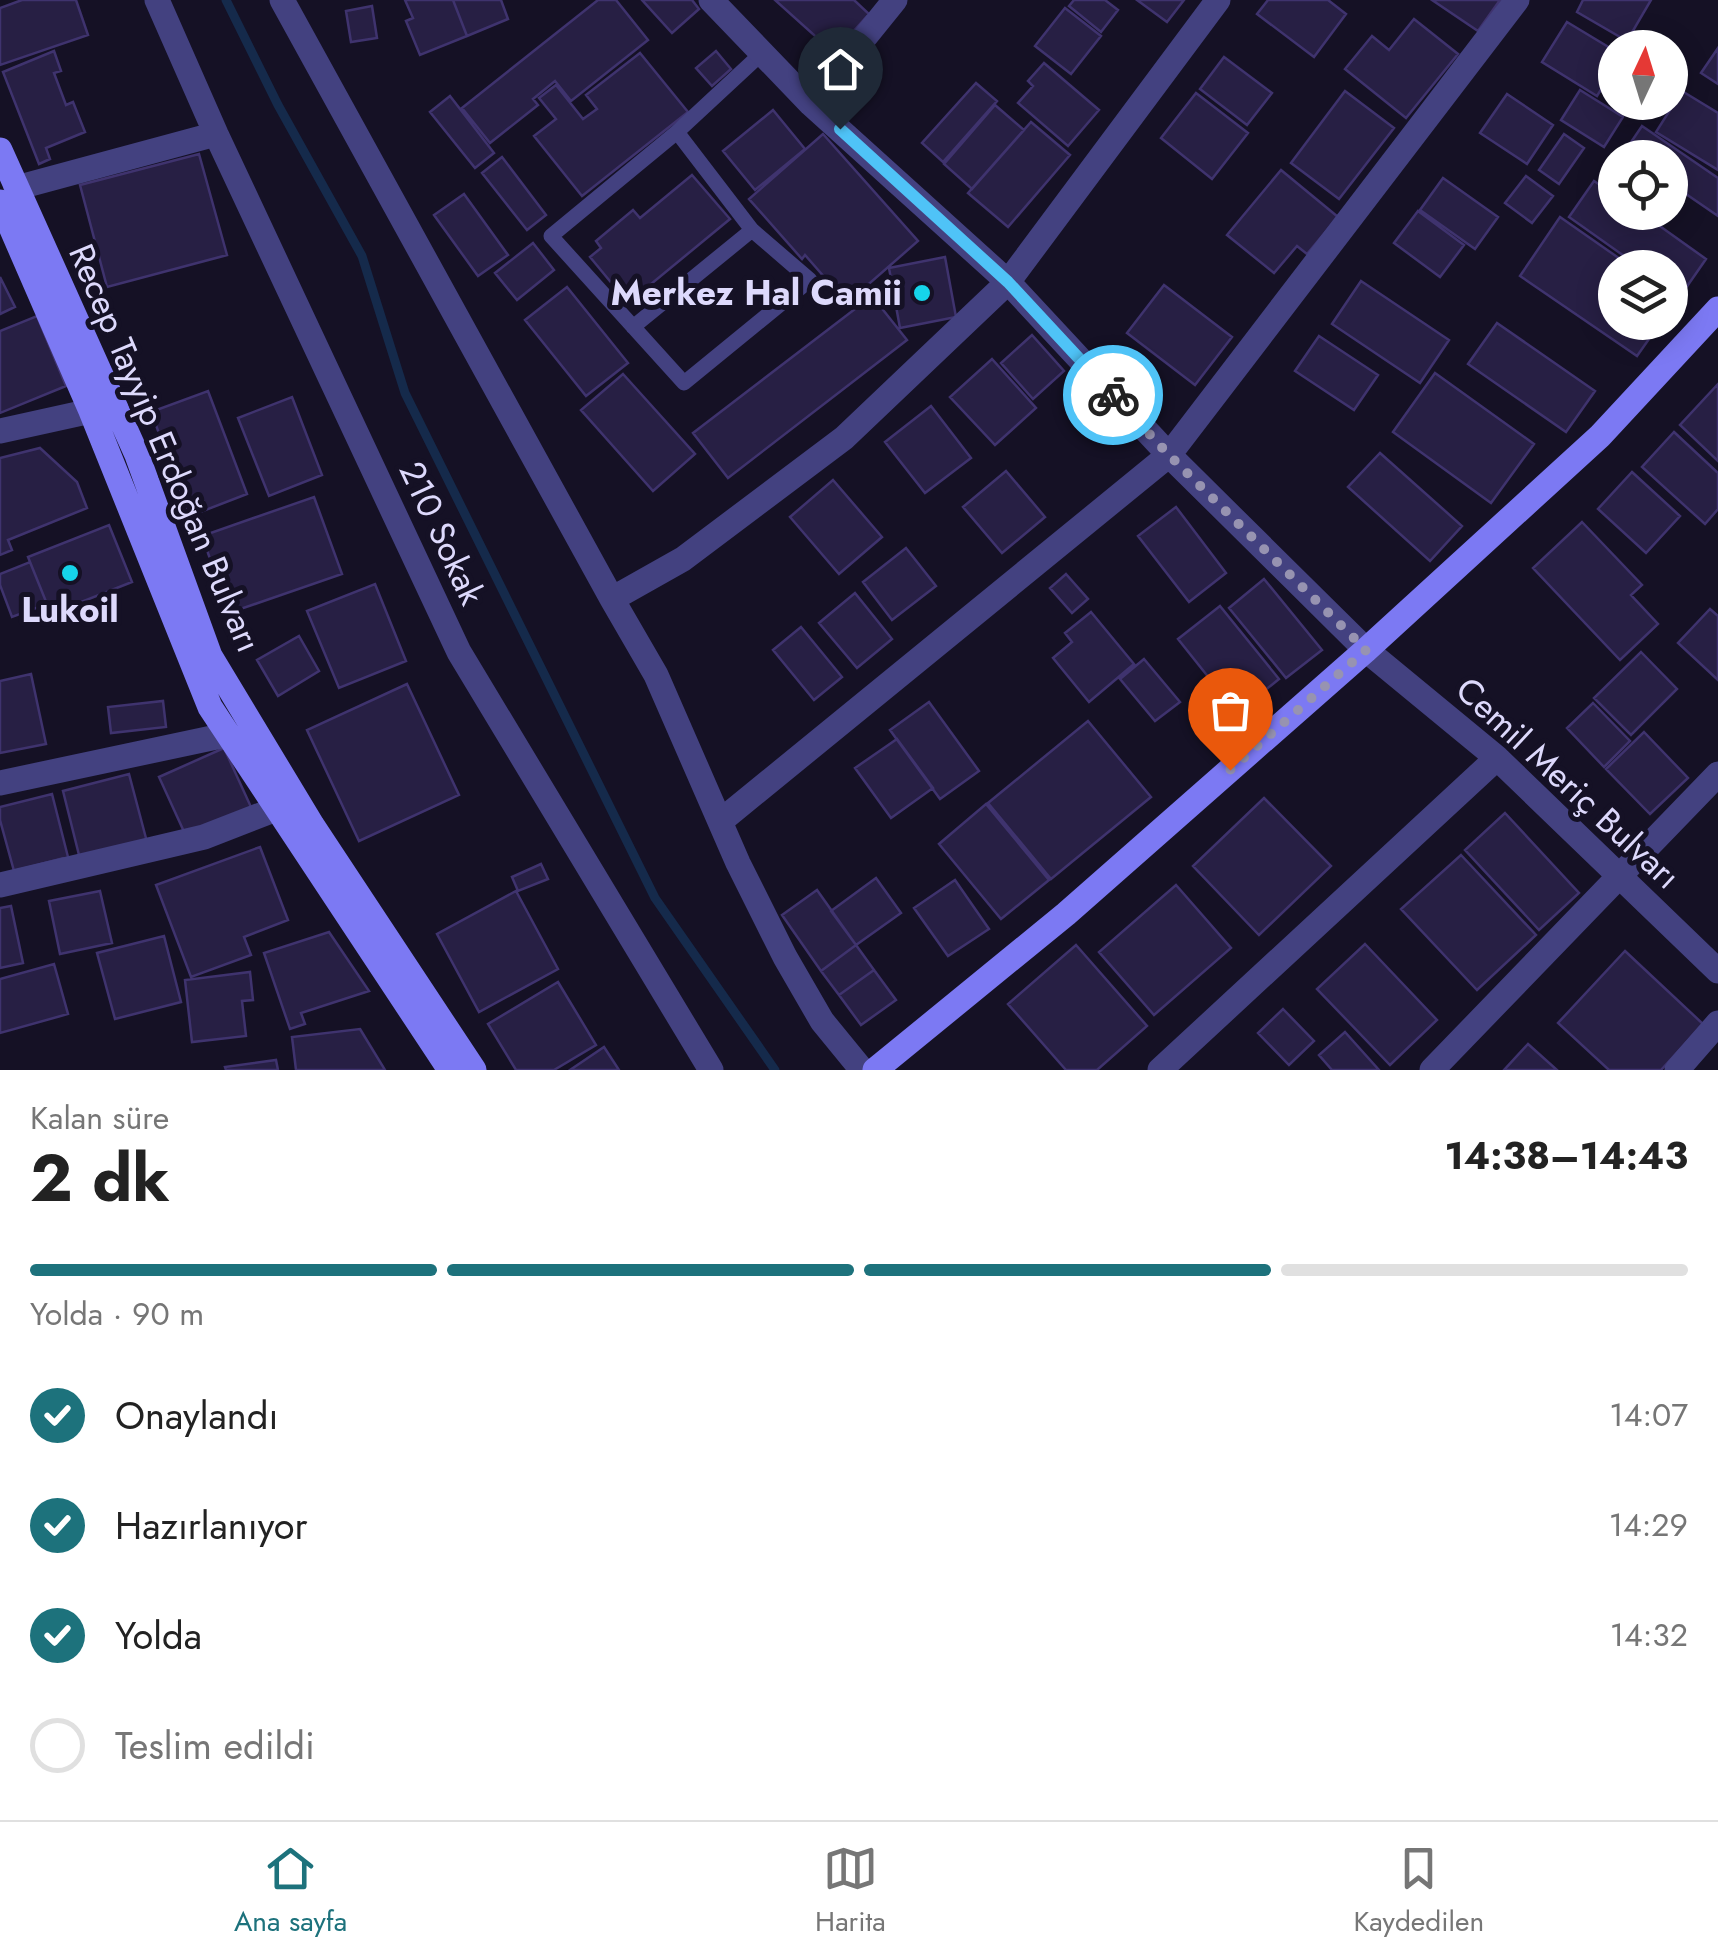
<!DOCTYPE html>
<html lang="tr">
<meta charset="utf-8">
<style>
:root{--surface:#fff;--page:#f2f2f2;--text:#222;--muted:#767676;--line:#e0e0e0;--accent:#1d727c}
body{margin:0;font-family:Jost,sans-serif;background:var(--page);color:var(--text);height:100vh;display:flex;flex-direction:column;font-size:38px;white-space:nowrap}
*{box-sizing:border-box;margin:0}
p{font-size:32px;color:var(--muted)}
.icon{flex:none;width:55px;height:55px;fill:none;stroke:currentColor;stroke-width:2;stroke-linecap:round;stroke-linejoin:round}
.map{position:relative;height:1070px;overflow:hidden}
.drawer{display:flex;flex-direction:column;background:var(--surface);flex:1}
.drawer>*{flex:none}
.needle{width:65px;rotate:4deg}
.buttons{position:absolute;left:1598px;top:30px;display:grid;gap:20px}
.buttons a{display:grid;place-items:center;width:90px;height:90px;border-radius:50%;background:var(--surface);box-shadow:0 5px 25px #0003;font-size:50px}
.pin{position:absolute;display:grid;place-items:center;width:85px;height:85px;color:#fff;margin:-102px -42px;border-radius:50% 50% 50% 0;rotate:-45deg;box-shadow:0 0 10px #0007}
.pin .icon{rotate:45deg}
.courier{position:absolute;display:grid;place-items:center;width:100px;height:100px;margin:-50px;border:8px solid #4fc3f7;border-radius:50%;background:#fff;color:#222;box-shadow:0 2px 12px #0007}
.head em{font-style:normal;font-weight:700}
.head div{display:flex;flex-direction:column-reverse}
.head{display:flex;align-items:center;justify-content:space-between;height:170px;padding:0 30px}
h1{font-size:65px;font-weight:700;line-height:75px}
.bar{display:grid;grid-template-columns:repeat(4,1fr);gap:15px 10px;align-content:center;height:120px;padding:0 30px}
.bar i{height:12px;border-radius:8px;background:var(--line)}
.bar .on{background:var(--accent)}
.bar p{grid-column:span 4}
ol{padding:0 30px;list-style:none}
li{display:flex;align-items:center;gap:30px;height:110px}
li p{margin-inline-start:auto}
li .icon{padding:10px;border-radius:50%;background:var(--accent);color:#fff;stroke-width:4}
li:last-child{color:var(--muted)}
li i{width:55px;height:55px;border:5px solid var(--line);border-radius:50%}
.menu{display:flex;justify-content:space-around;align-items:center;height:140px;border-top:2px solid var(--line);background:var(--surface);font-size:28px;color:var(--muted)}
.menu a{display:grid;justify-items:center;gap:5px}
.menu .on{color:var(--accent)}
.map>svg:first-child{display:block}
</style>
<div class="map">
<svg width="1718" height="1070" viewBox="0 0 1718 1070">
<rect width="100%" height="100%" fill="#151125"/>
<g fill="none" stroke-linecap="round" stroke-linejoin="round">
<path stroke="#152a4b" stroke-width="9" d="M 226,0 L 278,105 L 362,256 L 405,393 L 655,898 L 775,1070"/>
</g>
<path fill="#271f44" stroke="#3f336e" stroke-width="2.5" d="M 22,0 L 76,0 L 88,35 L 0,65 L 0,8 Z
M 405,0 L 453,0 L 467,36 L 420,55 L 406,21 L 413,18 Z
M 453,0 L 501,0 L 508,19 L 467,36 Z
M 598,0 L 616,0 L 648,40 L 571,101 L 555,81 L 533,99 L 538,105 L 490,143 L 462,108 Z
M 642,0 L 692,0 L 699,9 L 672,33 Z
M 775,0 L 854,0 L 869,14 L 834,53 Z
M 1074,0 L 1105,0 L 1118,10 L 1101,32 L 1069,6 Z
M 1137,0 L 1184,0 L 1167,22 Z
M 1268,0 L 1328,0 L 1346,14 L 1314,57 L 1257,14 Z
M 1432,0 L 1500,0 L 1478,31 Z
M 1583,0 L 1651,0 L 1627,41 L 1577,12 Z
M 372,6 L 377,38 L 351,42 L 346,11 Z
M 1065,8 L 1101,36 L 1071,74 L 1035,46 Z
M 1414,19 L 1458,54 L 1406,118 L 1345,69 L 1372,36 L 1389,50 Z
M 1567,22 L 1615,51 L 1615,67 L 1597,96 L 1542,62 Z
M 1718,48 L 1718,84 L 1701,73 Z
M 54,51 L 61,71 L 54,73 L 66,105 L 73,102 L 85,132 L 46,148 L 50,159 L 39,164 L 3,72 Z
M 716,51 L 731,69 L 712,86 L 696,68 Z
M 640,53 L 688,112 L 582,196 L 534,136 L 556,119 L 539,98 L 556,85 L 583,119 L 597,109 L 586,95 Z
M 1224,57 L 1272,93 L 1247,125 L 1200,89 Z
M 1044,63 L 1099,110 L 1068,146 L 1018,103 L 1033,86 L 1028,81 Z
M 976,83 L 997,101 L 943,162 L 922,143 Z
M 1580,90 L 1623,117 L 1604,147 L 1561,120 Z
M 1345,91 L 1394,128 L 1339,199 L 1291,163 Z
M 1682,91 L 1718,113 L 1718,170 L 1656,132 Z
M 1196,93 L 1248,133 L 1212,179 L 1161,138 Z
M 1507,94 L 1553,125 L 1527,164 L 1480,133 Z
M 450,96 L 494,153 L 475,168 L 430,112 Z
M 995,105 L 1024,130 L 972,189 L 944,164 Z
M 773,110 L 805,149 L 755,190 L 723,151 Z
M 1031,122 L 1070,155 L 1008,227 L 968,193 Z
M 1642,126 L 1718,178 L 1718,216 L 1670,183 L 1670,158 L 1633,158 L 1625,151 Z
M 823,134 L 918,241 L 847,303 L 805,255 L 802,259 L 749,199 Z
M 1564,134 L 1584,148 L 1559,184 L 1539,170 Z
M 199,154 L 227,255 L 107,287 L 80,185 Z
M 502,157 L 546,215 L 527,230 L 482,173 Z
M 1281,170 L 1338,217 L 1307,254 L 1297,246 L 1274,273 L 1227,235 Z
M 692,175 L 730,219 L 628,303 L 590,257 L 601,248 L 596,241 L 633,210 L 640,218 Z
M 1526,176 L 1553,196 L 1532,223 L 1505,203 Z
M 1443,178 L 1498,217 L 1475,249 L 1420,210 Z
M 1594,181 L 1615,195 L 1615,212 L 1640,212 L 1706,259 L 1681,295 L 1670,288 L 1670,268 L 1641,268 L 1569,217 Z
M 464,194 L 508,255 L 478,276 L 434,215 Z
M 1418,211 L 1464,245 L 1440,277 L 1394,243 Z
M 1560,217 L 1633,268 L 1615,268 L 1615,322 L 1661,322 L 1637,356 L 1520,276 Z
M 533,243 L 554,270 L 517,300 L 495,273 Z
M 945,257 L 956,317 L 900,328 L 889,268 Z
M 0,277 L 15,307 L 0,314 Z
M 1361,281 L 1449,340 L 1420,383 L 1332,324 Z
M 1164,285 L 1232,337 L 1195,385 L 1127,333 Z
M 567,287 L 628,363 L 586,396 L 525,320 Z
M 872,296 L 907,340 L 728,478 L 693,433 Z
M 37,316 L 66,386 L 0,413 L 0,331 Z
M 1497,323 L 1595,391 L 1566,432 L 1468,364 Z
M 1032,335 L 1064,371 L 1033,399 L 1001,363 Z
M 1319,336 L 1378,375 L 1354,410 L 1295,371 Z
M 992,359 L 1036,408 L 995,445 L 950,397 Z
M 1435,373 L 1534,444 L 1491,503 L 1393,432 Z
M 623,374 L 695,454 L 653,491 L 581,410 Z
M 1718,384 L 1718,461 L 1680,425 Z
M 208,391 L 247,494 L 190,516 L 151,412 Z
M 292,397 L 322,475 L 269,496 L 238,418 Z
M 931,406 L 971,458 L 925,493 L 885,442 Z
M 1674,432 L 1718,473 L 1718,509 L 1705,524 L 1642,467 Z
M 40,448 L 77,482 L 87,508 L 8,540 L 12,550 L 0,555 L 0,458 Z
M 1380,453 L 1462,526 L 1430,561 L 1348,487 Z
M 1006,471 L 1045,517 L 1002,553 L 963,507 Z
M 1632,472 L 1680,516 L 1646,553 L 1598,509 Z
M 833,480 L 882,537 L 839,574 L 790,517 Z
M 314,497 L 342,574 L 229,613 L 202,536 Z
M 1176,507 L 1226,573 L 1189,602 L 1138,536 Z
M 1582,522 L 1642,585 L 1631,595 L 1658,624 L 1620,660 L 1533,568 Z
M 109,525 L 132,582 L 51,614 L 28,557 Z
M 906,548 L 936,586 L 892,620 L 863,582 Z
M 30,562 L 47,604 L 12,617 L 0,585 L 0,574 Z
M 1066,574 L 1088,599 L 1072,613 L 1050,588 Z
M 1264,579 L 1322,650 L 1286,678 L 1229,608 Z
M 375,584 L 406,661 L 339,688 L 307,611 Z
M 855,593 L 892,639 L 857,668 L 819,623 Z
M 1220,606 L 1279,679 L 1237,713 L 1178,639 Z
M 1710,609 L 1718,616 L 1718,680 L 1678,643 Z
M 1091,612 L 1134,664 L 1089,702 L 1053,658 L 1072,642 L 1065,633 Z
M 801,627 L 842,677 L 814,700 L 773,650 Z
M 299,636 L 319,671 L 278,696 L 257,660 Z
M 1641,652 L 1677,689 L 1631,735 L 1594,698 Z
M 1144,659 L 1180,702 L 1155,721 L 1120,679 Z
M 31,674 L 46,744 L 0,753 L 0,681 Z
M 407,684 L 459,795 L 359,841 L 307,730 Z
M 163,701 L 166,727 L 111,733 L 108,707 Z
M 929,702 L 979,771 L 940,799 L 890,730 Z
M 1593,703 L 1630,741 L 1604,767 L 1567,728 Z
M 1088,721 L 1151,797 L 1051,879 L 988,803 Z
M 1644,732 L 1688,778 L 1650,814 L 1606,769 Z
M 897,739 L 933,788 L 891,818 L 855,768 Z
M 224,748 L 251,807 L 186,836 L 159,777 Z
M 129,774 L 147,842 L 80,859 L 63,791 Z
M 52,794 L 68,857 L 14,871 L 0,820 L 0,807 Z
M 1264,798 L 1331,866 L 1259,935 L 1193,866 Z
M 986,804 L 1049,880 L 1001,919 L 939,844 Z
M 1505,813 L 1579,893 L 1539,930 L 1465,850 Z
M 260,847 L 288,920 L 244,937 L 251,955 L 191,977 L 156,885 Z
M 1461,855 L 1536,935 L 1477,990 L 1401,909 Z
M 541,864 L 548,879 L 518,891 L 512,877 Z
M 876,878 L 901,913 L 856,945 L 831,911 Z
M 955,880 L 989,929 L 948,956 L 914,908 Z
M 1176,885 L 1231,948 L 1154,1015 L 1099,952 Z
M 817,890 L 856,945 L 821,971 L 782,915 Z
M 100,891 L 112,943 L 60,954 L 49,901 Z
M 516,891 L 558,969 L 479,1012 L 437,934 Z
M 11,906 L 23,963 L 0,968 L 0,908 Z
M 329,932 L 369,991 L 301,1013 L 305,1024 L 290,1029 L 264,953 Z
M 164,936 L 181,1002 L 115,1019 L 97,953 Z
M 1365,944 L 1437,1020 L 1390,1065 L 1317,989 Z
M 856,945 L 874,970 L 839,995 L 821,971 Z
M 1076,945 L 1147,1026 L 1097,1070 L 1066,1070 L 1008,1004 Z
M 1625,951 L 1703,1024 L 1661,1070 L 1609,1070 L 1558,1023 Z
M 54,964 L 68,1014 L 0,1033 L 0,979 Z
M 874,970 L 896,1000 L 861,1025 L 839,995 Z
M 250,972 L 253,1000 L 242,1001 L 246,1036 L 192,1042 L 185,980 Z
M 558,982 L 596,1045 L 554,1070 L 516,1070 L 488,1024 Z
M 1283,1009 L 1314,1041 L 1289,1065 L 1258,1033 Z
M 360,1029 L 385,1070 L 296,1070 L 292,1037 Z
M 1345,1032 L 1379,1070 L 1332,1070 L 1319,1055 Z
M 1528,1044 L 1557,1070 L 1504,1070 Z
M 604,1047 L 619,1070 L 570,1070 Z
M 276,1060 L 278,1070 L 226,1070 L 225,1067 Z"/>
<g fill="none" stroke-linecap="round" stroke-linejoin="round">
<path stroke="#434180" stroke-width="15" d="M 677,132 L 752,230 L 810,280 L 684,383 L 551,236 L 677,132 L 762,53
M 633,327 L 752,230"/>
<path stroke="#434180" stroke-width="25" d="M 157,0 L 216,134 L 459,652 L 711,1070
M 282,0 L 612,599
M 711,0 L 811,104 L 1008,282 L 1169,455 L 1366,650 L 1497,758 L 1718,971
M 811,104 L 895,0
M 16,188 L 216,134
M 0,431 L 91,411
M 0,783 L 226,735
M 722,820 L 1169,455 L 1517,0
M 0,885 L 204,837 L 276,809
M 862,1070 L 822,1021 L 785,957 L 738,863 L 656,675 L 612,599 L 683,559 L 844,438 L 1008,282 L 1218,0
M 1160,1070 L 1497,758
M 1432,1070 L 1718,774
M 1677,1070 L 1718,1023"/>
<path stroke="#7c79f3" stroke-width="25" d="M 0,150 L 137,455 L 210,656 L 312,825 L 474,1070
M 0,202 L 91,411 L 210,707 L 450,1070
M 875,1070 L 1066,914 L 1366,650 L 1600,436 L 1718,309"/>
</g>
<g fill="none" stroke-linecap="round" stroke-linejoin="round">
<path stroke="#9793b1" stroke-width="10" stroke-dasharray="0 18" d="M 1113,395 L 1169,455 L 1366,650 L 1230,770"/>
<path stroke="#4fc3f7" stroke-width="12" d="M 840,129 L 1008,282 L 1113,395"/>
</g>
<g fill="#16d4ea" stroke="#151125" stroke-width="4">
<circle cx="922" cy="293" r="10"/>
<circle cx="70" cy="573" r="10"/>
</g>
<g text-anchor="middle" dominant-baseline="central" stroke-width="10" stroke-linejoin="round" paint-order="stroke">
<g font-size="35" font-weight="bold" fill="#ddd9fc" stroke="#151125" text-anchor="end">
<text x="902" y="293">Merkez Hal Camii</text>
<text x="70" y="610" text-anchor="middle">Lukoil</text>
</g>
<g font-size="35" fill="#ddd9fc" stroke="#151125">
<text transform="translate(165 448) rotate(67)">Recep Tayyip Erdoğan Bulvarı</text>
<text transform="translate(442 533) rotate(65)">210 Sokak</text>
<text transform="translate(1568 783) rotate(43)">Cemil Meriç Bulvarı</text>
</g>
</g>
</svg>
<div class="buttons">
<a><svg class="needle" viewBox="-14 -14 28 28"><path d="M0-13l5 13h-10z" fill="#e53935"/><path d="M0 13l5-13h-10z" fill="#767676"/></svg></a>
<a><svg class="icon" aria-label="locate" viewBox="0 0 24 24"><circle cx="12" cy="12" r="6"/><path d="M12 2v4M12 18v4M2 12h4M18 12h4"/></svg></a>
<a><svg class="icon" aria-label="layers" viewBox="0 0 24 24"><path d="M12 4l9 5-9 5-9-5zM3 14l9 5 9-5"/></svg></a>
</div>
<div class="pin" style="left:1230px;top:770px;background:#ea580c"><svg class="icon" aria-label="bag" viewBox="0 0 24 24"><path d="M5 8h14l-1 12H6zM9 8a3 3 0 0 1 6 0"/></svg></div>
<div class="pin" style="left:840px;top:129px;background:#1f2937"><svg class="icon" aria-label="home" viewBox="0 0 24 24"><path d="M3 11l9-7 9 7M6 9v11h12V9"/></svg></div>
<div class="courier" style="left:1113px;top:395px"><svg class="icon" aria-label="bike" viewBox="0 0 24 24"><circle cx="6" cy="16" r="4"/><circle cx="18" cy="16" r="4"/><path d="M6 16l4-8h5l3 8M10 8l3 8H6M13 5h3"/></svg></div>
</div>
<section class="drawer">
<div class="head"><div><h1>2 dk</h1><p>Kalan süre</p></div><em>14:38–14:43</em></div>
<div class="bar"><i class="on"></i><i class="on"></i><i class="on"></i><i></i><p>Yolda · 90 m</p></div>
<ol>
<li><svg class="icon" aria-label="check" viewBox="0 0 24 24"><path d="M5 12l5 5 9-10"/></svg>Onaylandı<p>14:07</p></li>
<li><svg class="icon" aria-label="check" viewBox="0 0 24 24"><path d="M5 12l5 5 9-10"/></svg>Hazırlanıyor<p>14:29</p></li>
<li><svg class="icon" aria-label="check" viewBox="0 0 24 24"><path d="M5 12l5 5 9-10"/></svg>Yolda<p>14:32</p></li>
<li><i></i>Teslim edildi</li>
</ol>
</section>
<nav class="menu">
<a class="on"><svg class="icon" aria-label="home" viewBox="0 0 24 24"><path d="M3 11l9-7 9 7M6 9v11h12V9"/></svg>Ana sayfa</a>
<a><svg class="icon" aria-label="map" viewBox="0 0 24 24"><path d="M3 6l6-2 6 2 6-2v14l-6 2-6-2-6 2zM9 4v14M15 6v14"/></svg>Harita</a>
<a><svg class="icon" aria-label="saved" viewBox="0 0 24 24"><path d="M7 4h10v16l-5-4-5 4z"/></svg>Kaydedilen</a>
</nav>
